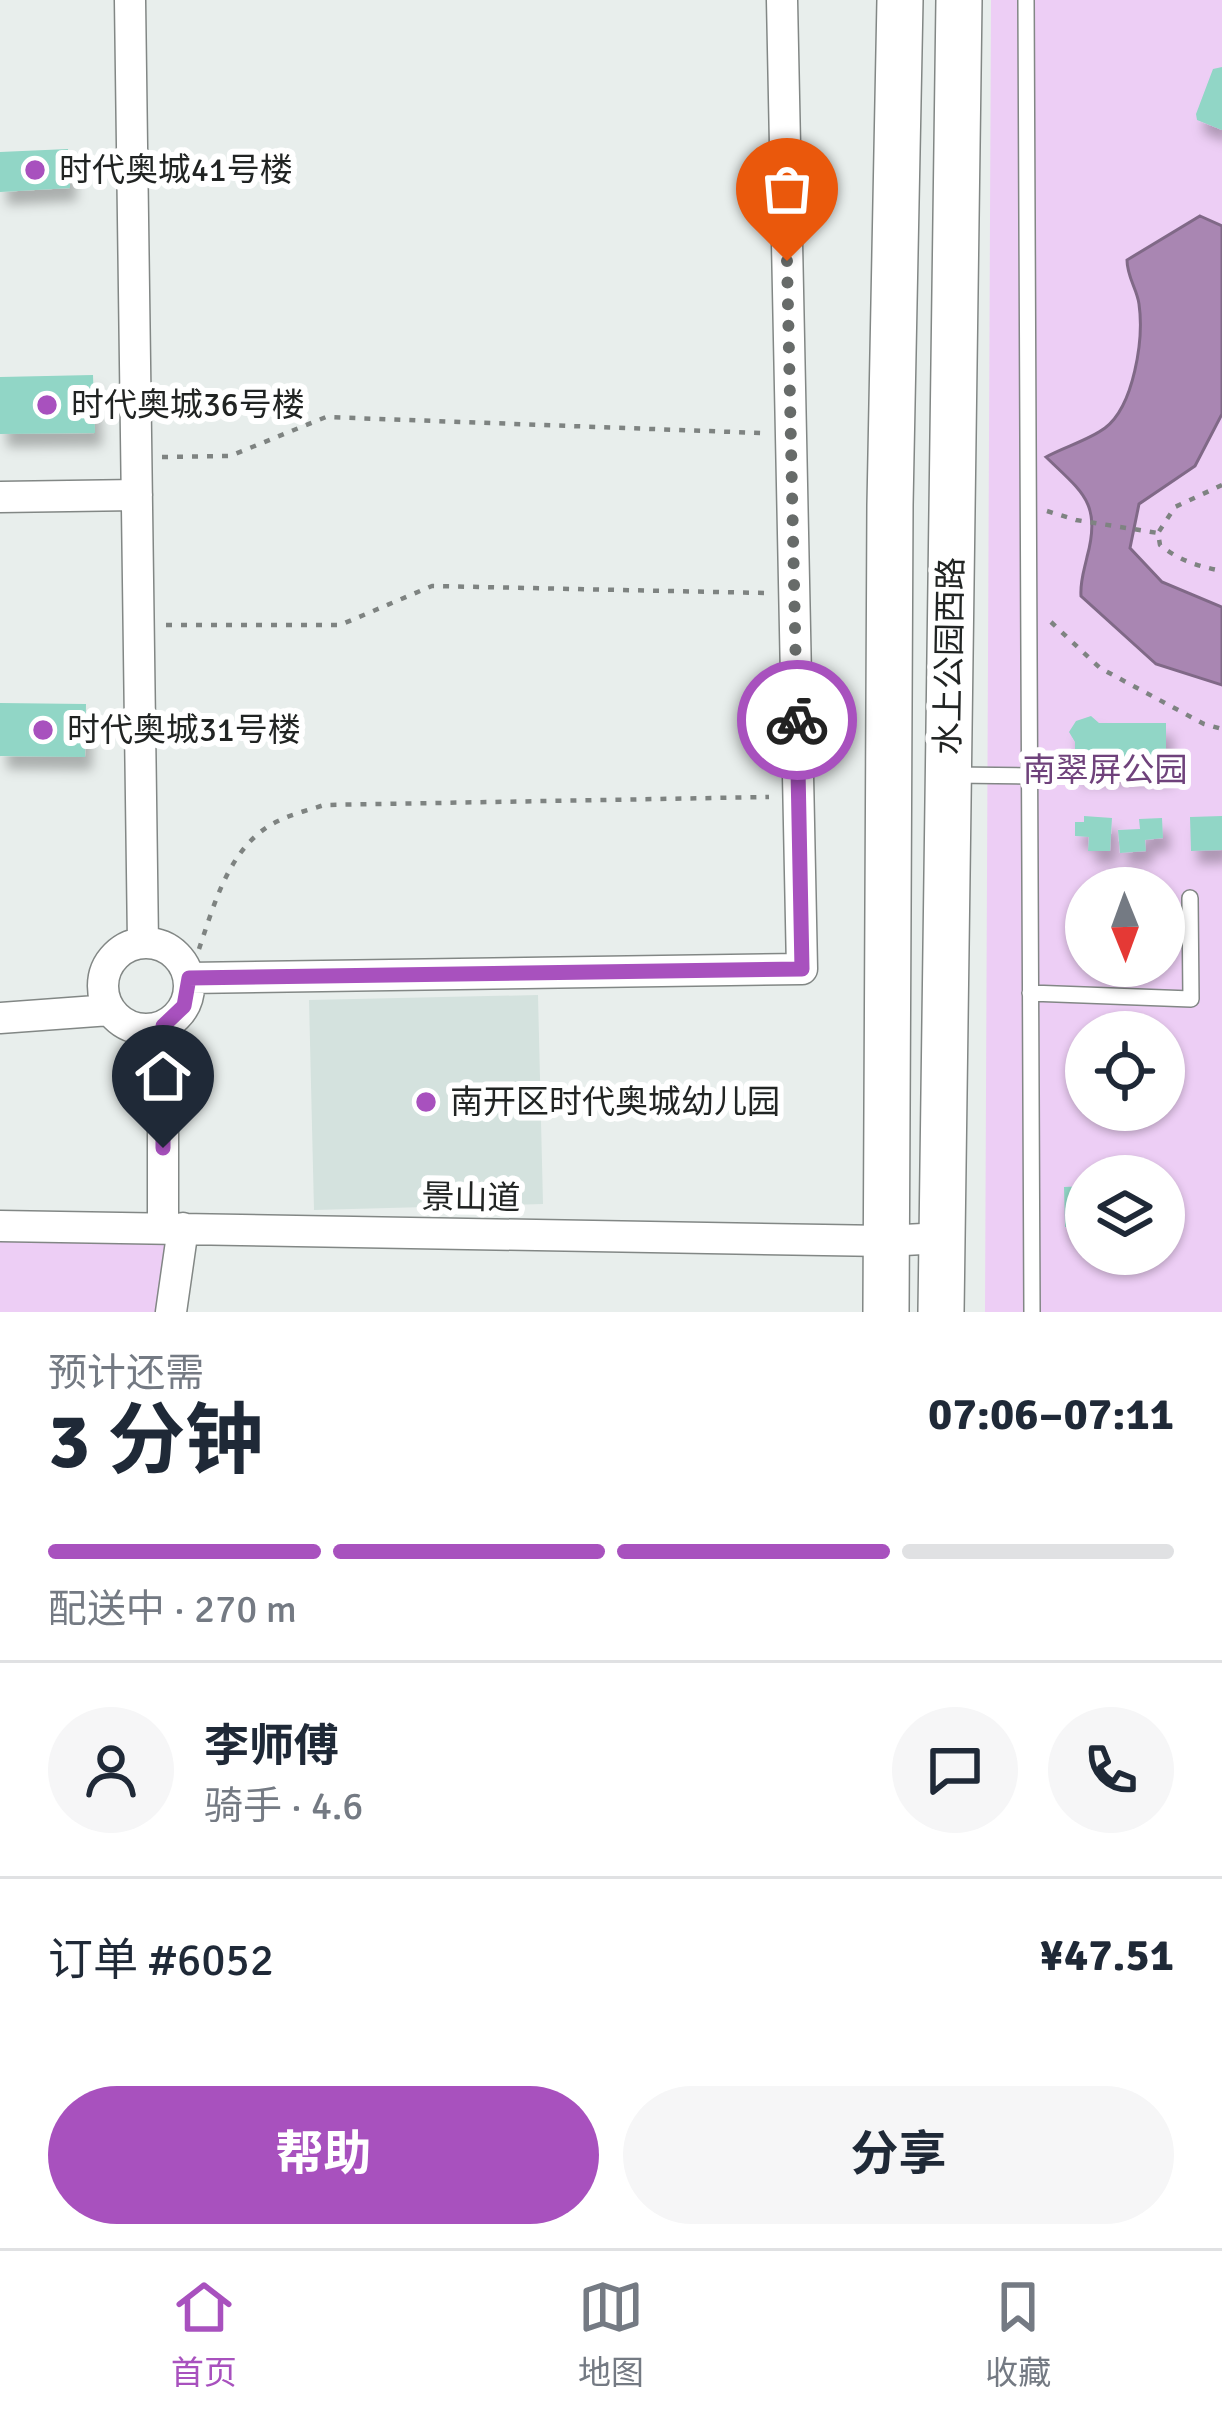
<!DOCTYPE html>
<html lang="zh">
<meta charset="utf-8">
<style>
:root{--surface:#fff;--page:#f6f6f7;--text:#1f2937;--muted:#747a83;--line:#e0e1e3;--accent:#a851be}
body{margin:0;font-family:Signika,"Noto Sans SC",sans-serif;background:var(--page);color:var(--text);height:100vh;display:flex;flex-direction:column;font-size:45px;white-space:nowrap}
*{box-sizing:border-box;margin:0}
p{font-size:39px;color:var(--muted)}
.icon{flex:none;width:66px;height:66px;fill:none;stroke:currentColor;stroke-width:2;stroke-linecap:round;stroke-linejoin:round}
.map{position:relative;height:1312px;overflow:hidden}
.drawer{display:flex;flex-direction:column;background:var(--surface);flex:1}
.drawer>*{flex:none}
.needle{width:78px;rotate:179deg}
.buttons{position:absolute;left:1065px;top:867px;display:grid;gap:24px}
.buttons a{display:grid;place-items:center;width:120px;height:120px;border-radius:50%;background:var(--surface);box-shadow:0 3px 9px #0004;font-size:60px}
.pin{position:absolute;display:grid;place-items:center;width:102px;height:102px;color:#fff;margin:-123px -51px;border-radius:50% 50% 50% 0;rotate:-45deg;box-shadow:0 0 12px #0007}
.pin .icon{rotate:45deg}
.courier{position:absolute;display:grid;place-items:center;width:120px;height:120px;margin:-60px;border:9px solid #a851be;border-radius:50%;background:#fff;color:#222;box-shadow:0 3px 15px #0007}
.overview em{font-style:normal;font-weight:700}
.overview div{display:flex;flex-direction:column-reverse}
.overview{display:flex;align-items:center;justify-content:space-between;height:204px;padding:0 48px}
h1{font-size:78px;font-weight:700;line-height:90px}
.bar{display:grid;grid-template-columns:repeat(4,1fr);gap:18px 12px;align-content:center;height:144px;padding:0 48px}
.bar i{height:15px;border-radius:9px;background:var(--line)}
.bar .current{background:var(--accent)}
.bar p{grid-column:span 4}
.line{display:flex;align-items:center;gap:30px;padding:0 48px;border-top:3px solid var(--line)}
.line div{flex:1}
.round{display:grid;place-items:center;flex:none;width:126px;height:126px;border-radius:63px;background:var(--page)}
.action{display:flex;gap:24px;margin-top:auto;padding:24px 48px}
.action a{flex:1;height:138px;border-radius:72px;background:var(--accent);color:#fff;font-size:48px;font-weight:700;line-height:138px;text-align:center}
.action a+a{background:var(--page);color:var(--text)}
.dock{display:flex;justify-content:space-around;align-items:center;height:168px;border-top:3px solid var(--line);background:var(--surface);font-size:33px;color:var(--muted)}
.dock a{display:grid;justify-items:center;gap:6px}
.dock .current{color:var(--accent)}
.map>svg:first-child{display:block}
</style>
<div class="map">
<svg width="1222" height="1312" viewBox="0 0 1222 1312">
<defs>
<filter id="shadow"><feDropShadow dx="7" dy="13" stdDeviation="6" flood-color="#0004"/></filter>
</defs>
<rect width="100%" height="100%" fill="#e8eeec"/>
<path fill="#d4e2de" d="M 538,995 L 543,1204 L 314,1210 L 309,1000 Z"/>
<path fill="#edcef5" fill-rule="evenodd" d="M 991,0 L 1222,0 L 1222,1312 L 985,1312 ZM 1086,888 L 1164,888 L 1164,966 L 1086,966 ZM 1086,1032 L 1164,1032 L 1164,1110 L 1086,1110 ZM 1086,1176 L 1164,1176 L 1164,1254 L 1086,1254 Z
M 0,1230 L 175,1232 L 166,1312 L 0,1312 Z"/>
<path fill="#a986b2" stroke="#806987" stroke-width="3" d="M 1200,216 L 1222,226 L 1222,414 L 1195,466 L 1139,504 L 1130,548 L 1162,582 L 1222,607 L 1222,685 L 1156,664 L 1081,596 C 1080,581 1084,571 1087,557 C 1102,503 1082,492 1046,457 C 1064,447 1089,440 1105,428 C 1134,406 1144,339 1139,304 C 1137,289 1127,277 1127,260 Z"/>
<path fill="#91d6c6" filter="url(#shadow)" d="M 1222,67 L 1222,130 L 1197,120 L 1196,114 L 1213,69 Z
M 68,149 L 70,188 L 0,192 L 0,152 Z
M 93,375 L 95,433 L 0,434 L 0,377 Z
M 0,703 L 86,704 L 85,757 L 0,756 Z
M 1091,716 L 1099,723 L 1166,723 L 1166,773 L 1075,773 L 1075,742 L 1069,732 L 1076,721 Z
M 1084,816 L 1112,818 L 1110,851 L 1088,851 L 1089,837 L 1075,836 L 1075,822 L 1084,822 Z
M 1222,816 L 1222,850 L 1191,851 L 1190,817 Z
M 1162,818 L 1163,838 L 1145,840 L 1146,851 L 1120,853 L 1118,830 L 1140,829 L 1139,819 Z
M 1086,1186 L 1086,1227 L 1065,1227 L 1064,1187 Z"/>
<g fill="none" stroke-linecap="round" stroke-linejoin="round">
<defs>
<path id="service" d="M 1026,0 L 1032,1312
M 954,775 L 1029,776
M 1030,993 L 1191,999 L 1190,898"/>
<path id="minor" d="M 130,0 L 143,943
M 0,497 L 137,495
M103 986a43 43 0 1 1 86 0a43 43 0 1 1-86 0Z
M 189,978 L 802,969 L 782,0
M 0,1018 L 110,1010
M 163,1026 L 163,1228
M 0,1226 L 885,1241 L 942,1238
M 171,1312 L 183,1228"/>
<path id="secondary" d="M 886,1312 L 890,505 L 900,0
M 941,1312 L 959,0"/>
</defs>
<use href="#service" stroke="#828785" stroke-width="18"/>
<use href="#minor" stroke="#828785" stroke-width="33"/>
<use href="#secondary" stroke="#828785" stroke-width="48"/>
<path stroke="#7e8381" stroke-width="4.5" stroke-dasharray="6 9" stroke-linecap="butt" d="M 162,457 L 230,456 L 326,417 L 761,433
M 1222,485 L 1175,507 L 1158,533 L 1160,545 C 1180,561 1198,566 1222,571
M 1047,511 L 1076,520 L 1158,533
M 1051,622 L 1100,668 L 1204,724 L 1222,729
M 166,625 L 340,625 L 432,586 L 765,593
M 199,949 C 215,902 230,844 278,821 C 292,814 309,810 324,805 L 769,797"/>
<use href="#service" stroke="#fff" stroke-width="15"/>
<use href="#minor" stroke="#fff" stroke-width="30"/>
<use href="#secondary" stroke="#fff" stroke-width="45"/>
</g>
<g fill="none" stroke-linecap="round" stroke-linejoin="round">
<path stroke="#676b69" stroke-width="12" stroke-dasharray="0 21.6" d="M 787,261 L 797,720"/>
<path stroke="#a851be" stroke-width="15" d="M 163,1148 L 163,1026 L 184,1006 L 189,978 L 802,969 L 797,720"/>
</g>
<g fill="#a851be" stroke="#fff" stroke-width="4.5">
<circle cx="35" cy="170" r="12"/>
<circle cx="47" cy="405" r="12"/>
<circle cx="43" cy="730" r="12"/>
<circle cx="426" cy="1102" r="12"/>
</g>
<g text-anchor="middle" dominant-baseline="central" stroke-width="12" stroke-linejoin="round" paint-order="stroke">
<g font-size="33" fill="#212423" stroke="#fff" text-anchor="start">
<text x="59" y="170">时代奥城41号楼</text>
<text x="71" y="405">时代奥城36号楼</text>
<text x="67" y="730">时代奥城31号楼</text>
<text x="450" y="1102">南开区时代奥城幼儿园</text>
</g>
<g font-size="33" fill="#212423" stroke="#fff">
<text transform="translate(950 656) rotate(-89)">水上公园西路</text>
<text transform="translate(471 1198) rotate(1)">景山道</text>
</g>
<g font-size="33" fill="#6f427b" stroke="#fff">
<text x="1105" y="770">南翠屏公园</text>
</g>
</g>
</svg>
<div class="buttons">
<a><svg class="needle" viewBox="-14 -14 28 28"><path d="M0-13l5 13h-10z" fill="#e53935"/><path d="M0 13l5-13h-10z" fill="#747a83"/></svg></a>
<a><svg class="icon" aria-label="locate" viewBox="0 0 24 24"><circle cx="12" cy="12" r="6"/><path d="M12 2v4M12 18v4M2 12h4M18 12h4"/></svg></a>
<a><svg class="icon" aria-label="layers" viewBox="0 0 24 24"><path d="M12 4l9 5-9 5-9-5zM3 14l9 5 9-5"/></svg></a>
</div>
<div class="pin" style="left:787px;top:261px;background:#ea580c"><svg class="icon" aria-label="bag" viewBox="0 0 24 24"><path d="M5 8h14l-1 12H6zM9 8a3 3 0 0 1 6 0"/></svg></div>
<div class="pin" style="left:163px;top:1148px;background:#1f2937"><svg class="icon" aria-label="home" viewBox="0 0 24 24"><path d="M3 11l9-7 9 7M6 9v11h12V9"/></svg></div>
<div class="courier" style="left:797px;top:720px"><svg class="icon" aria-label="bike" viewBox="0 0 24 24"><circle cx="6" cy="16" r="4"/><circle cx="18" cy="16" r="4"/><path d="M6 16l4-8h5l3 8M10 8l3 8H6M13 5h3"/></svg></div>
</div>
<section class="drawer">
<div class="overview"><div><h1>3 分钟</h1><p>预计还需</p></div><em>07:06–07:11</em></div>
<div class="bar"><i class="current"></i><i class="current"></i><i class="current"></i><i></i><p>配送中 · 270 m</p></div>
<div class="line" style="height:216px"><a class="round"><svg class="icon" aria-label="person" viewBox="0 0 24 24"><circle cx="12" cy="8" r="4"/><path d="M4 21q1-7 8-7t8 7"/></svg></a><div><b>李师傅</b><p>骑手 · 4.6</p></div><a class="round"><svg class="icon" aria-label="chat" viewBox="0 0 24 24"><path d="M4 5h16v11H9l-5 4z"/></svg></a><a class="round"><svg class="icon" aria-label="phone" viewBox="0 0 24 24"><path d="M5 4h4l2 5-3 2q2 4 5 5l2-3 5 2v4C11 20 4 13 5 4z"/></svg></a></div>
<div class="line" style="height:156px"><div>订单 #6052</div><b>¥47.51</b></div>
<div class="action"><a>帮助</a><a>分享</a></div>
</section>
<nav class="dock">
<a class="current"><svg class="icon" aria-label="home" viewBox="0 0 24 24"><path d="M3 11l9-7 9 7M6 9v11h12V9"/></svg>首页</a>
<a><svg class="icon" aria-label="map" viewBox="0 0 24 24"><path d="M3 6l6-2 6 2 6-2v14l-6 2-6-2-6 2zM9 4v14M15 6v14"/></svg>地图</a>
<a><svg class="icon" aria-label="saved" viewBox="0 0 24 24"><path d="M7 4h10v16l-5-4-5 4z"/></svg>收藏</a>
</nav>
